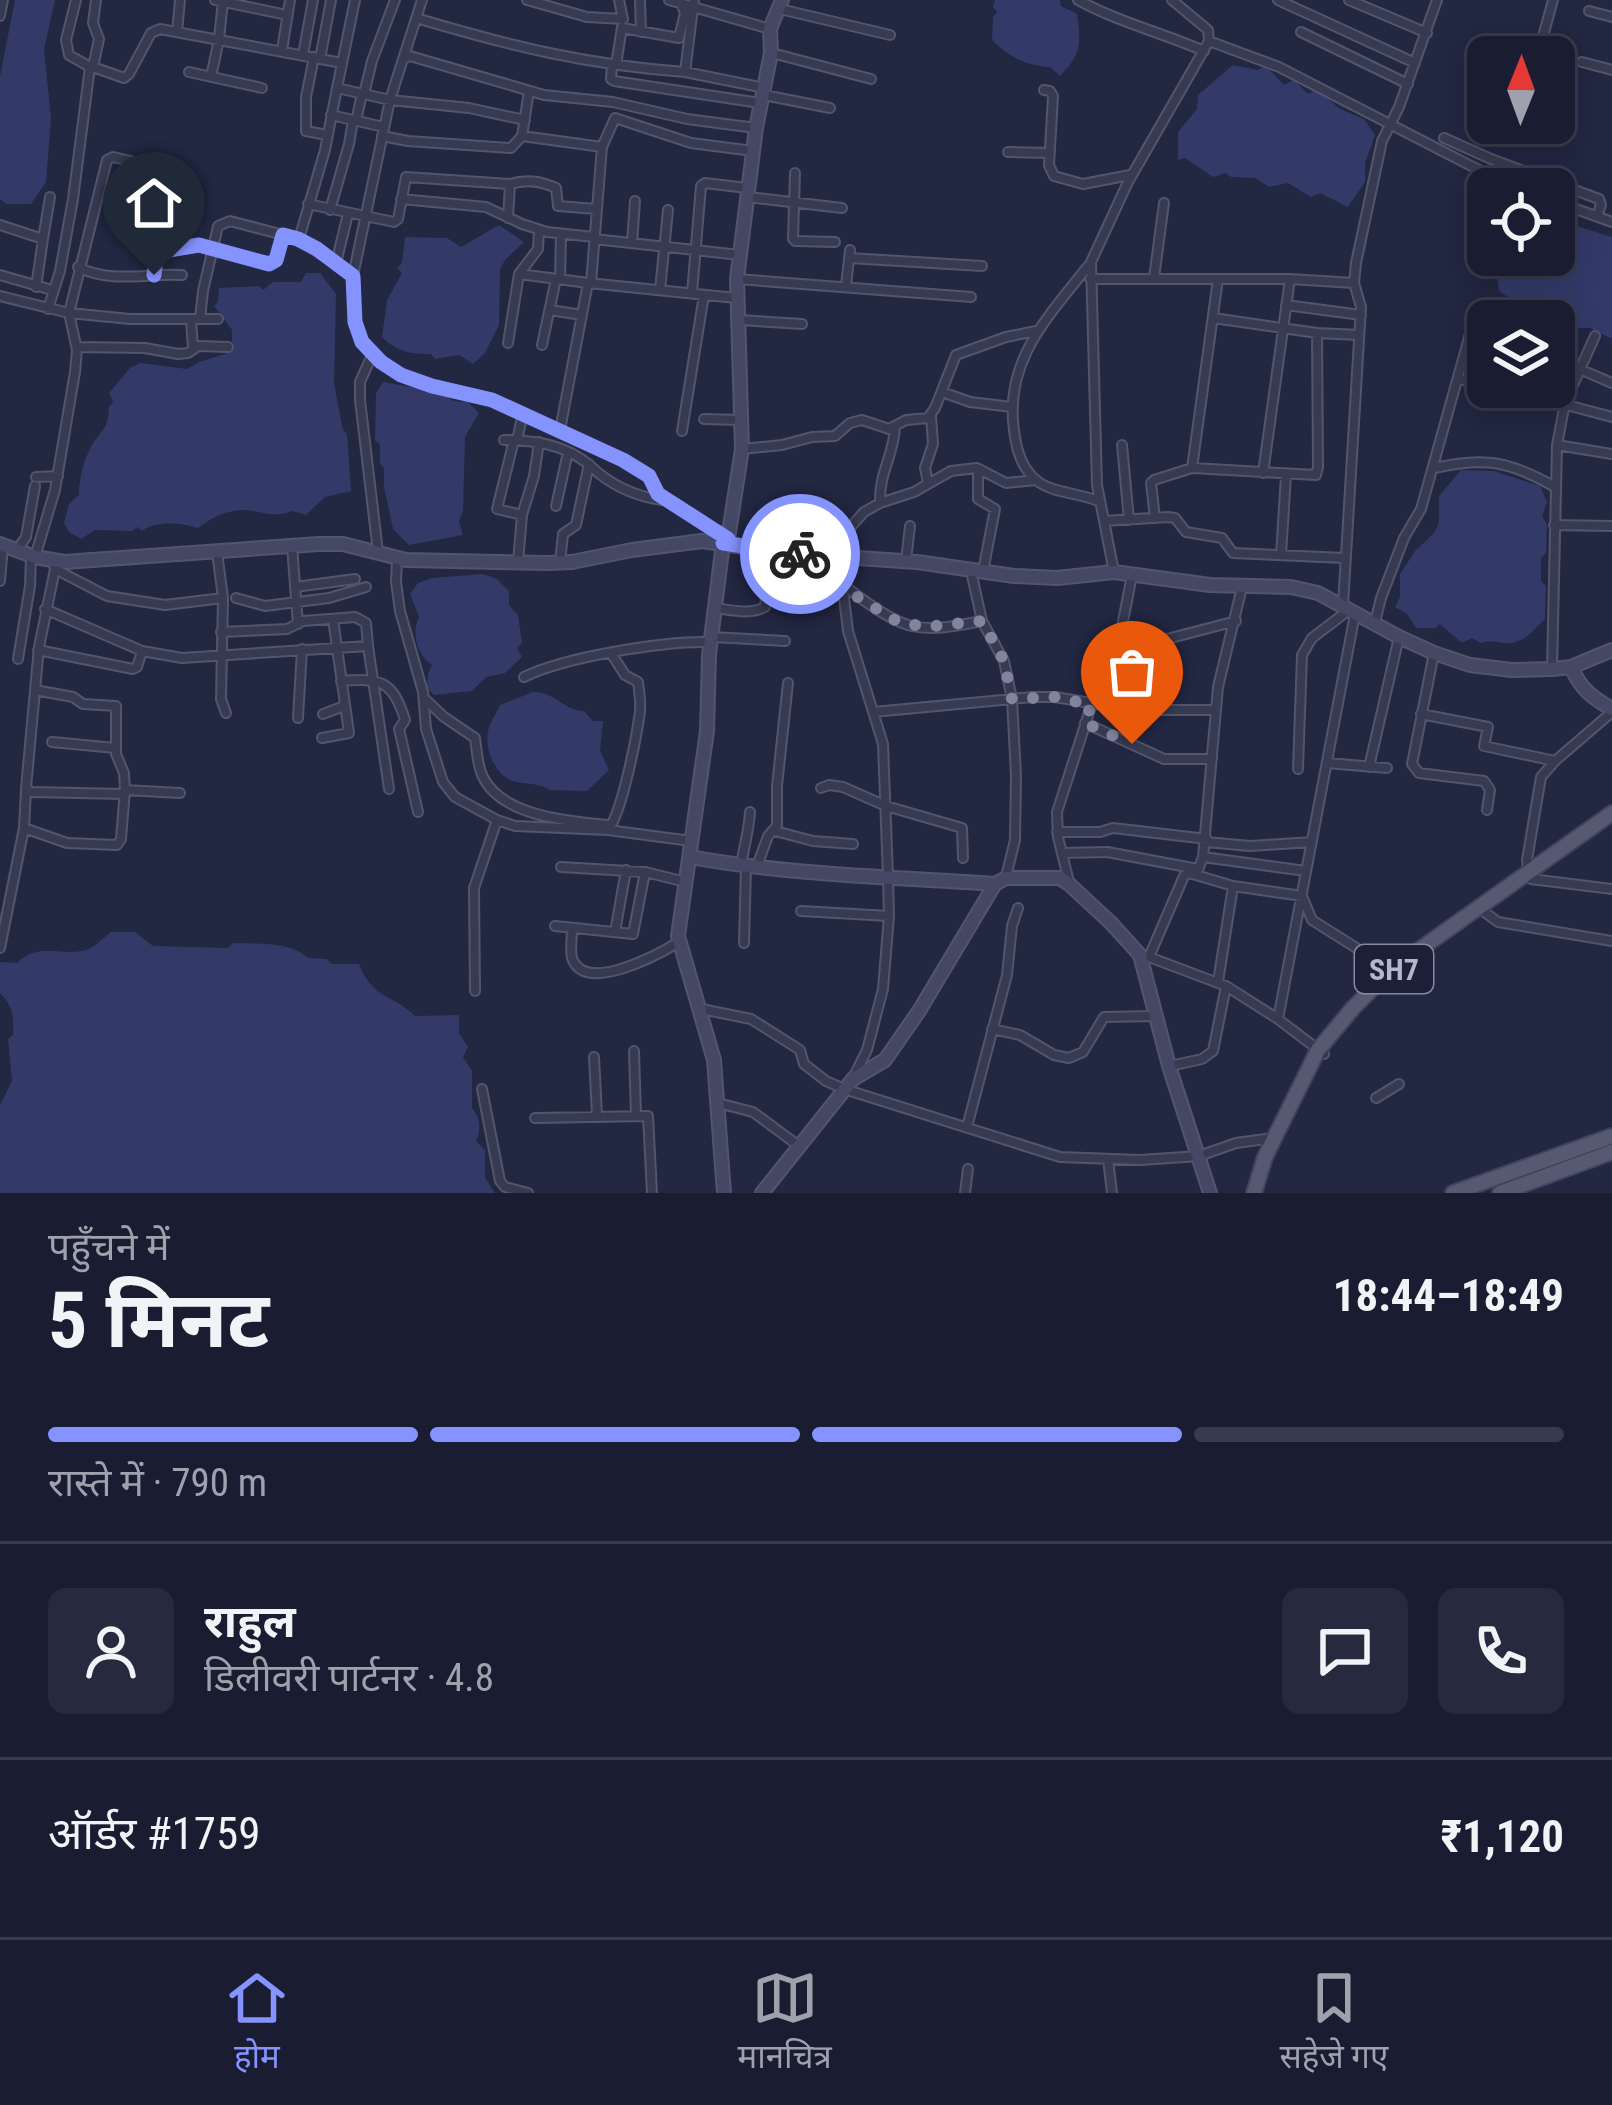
<!DOCTYPE html>
<html lang="hi">
<meta charset="utf-8">
<style>
:root{--surface:#1a1d32;--page:#272a3e;--text:#f1f3f6;--muted:#9fa2ac;--line:#383b4d;--accent:#8593ff}
body{margin:0;font-family:"Roboto Condensed","Noto Sans Devanagari",sans-serif;background:var(--page);color:var(--text);height:100vh;display:flex;flex-direction:column;font-size:45px;white-space:nowrap}
*{box-sizing:border-box;margin:0}
p{font-size:39px;color:var(--muted)}
.icon{flex:none;width:66px;height:66px;fill:none;stroke:currentColor;stroke-width:2;stroke-linecap:round;stroke-linejoin:round}
.map{position:relative;height:1193px;overflow:hidden}
.drawer{display:flex;flex-direction:column;background:var(--surface);flex:1}
.drawer>*{flex:none}
.needle{width:78px;rotate:1deg}
.controls{position:absolute;left:1467px;top:36px;display:grid;gap:24px}
.controls a{display:grid;place-items:center;width:108px;height:108px;border-radius:18px;background:var(--surface);box-shadow:0 6px 30px #0003,0 0 0 3px var(--line);font-size:60px}
.pin{position:absolute;display:grid;place-items:center;width:102px;height:102px;color:#fff;margin:-123px -51px;border-radius:50% 50% 50% 0;rotate:-45deg;box-shadow:0 0 12px #0007}
.pin .icon{rotate:45deg}
.courier{position:absolute;display:grid;place-items:center;width:120px;height:120px;margin:-60px;border:9px solid #8593ff;border-radius:50%;background:#fff;color:#222;box-shadow:0 3px 15px #0007}
.summary em{font-style:normal;font-weight:700}
.summary div{display:flex;flex-direction:column-reverse}
.summary{display:flex;align-items:center;justify-content:space-between;height:204px;padding:0 48px}
h1{font-size:78px;font-weight:700;line-height:90px}
.bar{display:grid;grid-template-columns:repeat(4,1fr);gap:18px 12px;align-content:center;height:144px;padding:0 48px}
.bar i{height:15px;border-radius:9px;background:var(--line)}
.bar .on{background:var(--accent)}
.bar p{grid-column:span 4}
.line{display:flex;align-items:center;gap:30px;padding:0 48px;border-top:3px solid var(--line)}
.line div{flex:1}
.round{display:grid;place-items:center;flex:none;width:126px;height:126px;border-radius:18px;background:var(--page)}
.tabs{display:flex;justify-content:space-around;align-items:center;height:168px;border-top:3px solid var(--line);background:var(--surface);font-size:33px;color:var(--muted)}
.tabs a{display:grid;justify-items:center;gap:6px}
.tabs .on{color:var(--accent)}
.map>svg:first-child{display:block}
</style>
<div class="map">
<svg width="1612" height="1193" viewBox="0 0 1612 1193">
<rect width="100%" height="100%" fill="#222742"/>
<path fill="#333a68" d="M 15,0 L 55,0 L 44,49 L 51,118 L 46,182 L 31,204 L 6,204 L 0,199 L 0,76 Z
M 995,0 L 1060,0 L 1061,6 L 1077,14 C 1081,43 1082,54 1060,76 L 1050,67 C 1026,66 1009,57 992,40 L 993,17 L 997,12 L 993,7 Z
M 1233,65 L 1257,70 L 1266,66 L 1284,85 L 1294,80 L 1308,94 L 1317,90 L 1340,109 L 1364,119 L 1375,135 L 1365,163 L 1365,182 L 1348,207 L 1320,193 L 1311,197 L 1288,183 L 1269,187 L 1255,178 L 1231,177 L 1226,173 L 1213,177 L 1185,158 L 1178,160 L 1178,132 L 1197,109 L 1198,95 Z
M 1554,211 L 1573,225 L 1612,237 L 1612,339 L 1590,328 L 1576,328 L 1562,318 L 1538,318 L 1499,291 L 1495,259 L 1492,255 L 1554,255 Z
M 499,225 L 524,242 L 505,260 L 500,269 L 499,325 L 485,353 L 473,364 L 459,355 L 435,359 L 431,354 C 410,354 397,352 382,337 L 387,300 L 402,273 L 397,268 L 402,263 L 405,237 L 447,238 L 461,247 Z
M 306,273 L 320,273 L 336,294 L 334,383 L 343,430 L 347,434 L 351,491 L 325,497 L 306,515 L 292,511 C 278,517 268,514 254,511 C 233,507 214,516 198,528 C 180,523 157,520 142,531 L 137,527 L 132,531 L 95,530 L 81,539 L 69,532 L 64,523 L 69,504 L 79,495 C 79,476 84,460 92,445 C 103,427 108,430 109,407 L 113,402 L 109,393 L 130,368 L 140,363 L 187,369 L 199,362 L 225,354 L 232,349 L 232,330 L 214,306 L 218,302 L 219,288 L 259,286 L 263,290 L 273,282 L 301,282 Z
M 383,382 L 440,392 L 454,401 L 468,402 L 479,413 L 465,437 L 463,511 L 459,521 L 463,535 L 409,545 L 393,529 L 384,487 L 384,468 L 380,463 L 380,445 L 375,440 L 376,393 Z
M 1461,470 L 1494,471 L 1540,486 L 1547,502 L 1542,516 L 1547,525 L 1546,553 L 1541,558 L 1541,581 L 1546,586 L 1545,619 C 1536,627 1525,642 1511,643 C 1499,644 1494,639 1481,643 L 1472,638 L 1462,643 L 1440,624 L 1435,628 L 1416,628 L 1407,614 L 1395,607 L 1400,597 L 1400,574 L 1415,551 L 1434,533 L 1439,523 L 1439,496 Z
M 483,574 L 497,579 L 509,591 L 509,605 L 518,615 L 522,643 L 517,648 L 522,657 L 505,673 L 486,677 L 472,691 L 434,695 L 427,688 L 428,674 L 432,665 C 417,656 411,633 419,617 L 410,594 L 418,583 L 432,578 Z
M 533,692 C 556,692 564,711 584,711 L 593,721 L 603,721 L 600,751 L 609,770 L 587,791 L 550,790 C 538,782 526,785 513,781 C 496,776 484,749 488,732 C 489,723 496,714 500,705 Z
M 111,932 L 135,932 L 153,946 L 228,948 L 233,943 C 257,944 291,941 308,958 L 327,959 L 331,964 L 359,964 C 374,1001 392,993 415,1016 L 459,1015 L 459,1033 L 468,1047 L 463,1057 L 472,1071 L 472,1108 C 481,1118 481,1130 476,1141 L 485,1150 L 485,1178 L 495,1193 L 0,1193 L 0,1105 L 12,1081 L 8,1039 L 13,1035 C 14,1017 13,1006 0,993 L 0,962 L 17,963 C 40,941 61,957 86,950 C 94,948 104,937 111,932 Z"/>
<g fill="none" stroke-linecap="round" stroke-linejoin="round">
<defs>
<path id="street" d="M 76,0 L 66,40 L 69,55 L 90,67
M 215,0 L 287,15
M 355,0 L 337,88 L 390,100 L 403,59 L 410,56 L 544,95 L 613,102 L 687,119 L 756,128
M 527,0 L 587,17 L 623,19 L 619,0
M 640,0 L 641,32
M 669,0 L 770,29
M 1078,0 C 1118,22 1163,33 1204,51
M 1278,0 L 1415,63
M 1349,0 L 1427,33
M 780,9 L 890,35
M 1589,11 L 1612,17
M 0,16 L 3,0
M 416,18 C 510,46 587,65 685,72 L 694,0
M 622,28 L 679,38 L 685,13 L 681,3
M 177,32 L 180,0
M 1301,32 L 1408,84
M 1209,41 L 1279,67 L 1516,189
M 282,50 L 290,0
M 1539,51 L 1553,0
M 772,53 L 871,79
M 303,55 L 313,0
M 404,56 L 422,0
M 314,57 L 306,97 L 306,131 L 327,135
M 320,59 L 331,0
M 1582,62 L 1612,70
M 612,65 L 611,79 L 614,81 L 760,103
M 616,65 L 622,27
M 93,67 L 124,78 L 129,74 L 151,33 L 160,29 L 342,63
M 189,72 L 262,88
M 685,72 L 765,88
M 211,77 L 219,39 L 223,1
M 337,88 L 325,150 L 299,239 L 353,276
M 1044,90 L 1050,91 L 1053,96 L 1049,165 L 1054,176 L 1083,184 L 1130,175
M 364,94 L 372,61 L 395,0
M 764,95 L 830,108
M 331,115 L 384,127
M 525,120 L 469,108 L 390,100 L 353,276 L 354,322 L 363,342 L 381,362 L 401,375 L 432,385 L 492,399 L 623,461 L 649,476 L 659,494 L 726,538
M 356,121 L 362,94
M 382,136 L 408,141 L 511,148 L 522,136 L 602,147 L 591,283
M 522,136 L 529,91
M 1444,138 L 1491,159 L 1599,199 L 1601,205 L 1597,216
M 602,147 L 615,118 L 691,143 L 753,151
M 1008,152 L 1049,153
M 165,169 L 113,157 L 107,160 L 69,313 L 130,319 L 218,319
M 795,173 L 793,239 L 795,241 L 835,242
M 748,197 L 842,208
M 401,199 L 486,207 L 522,224 L 547,232 L 594,237
M 1554,201 L 1612,222
M 308,204 L 394,222 L 398,219 L 406,177 L 510,184 C 527,179 540,181 556,188 L 558,206 L 596,209
M 330,210 L 349,144 L 353,120
M 508,218 L 510,184
M 0,225 L 43,239 L 36,287
M 43,239 L 50,197
M 594,239 L 740,255
M 632,243 L 635,201
M 849,258 L 982,266
M 336,263 L 348,214
M 1088,266 C 1049,316 1004,360 1014,430 C 1016,448 1021,468 1036,480 C 1051,493 1080,493 1098,501
M 78,267 C 111,284 147,273 182,275
M 519,274 L 588,283
M 0,275 L 52,290 L 55,287
M 154,276 L 155,253 L 199,245 L 272,263 L 276,260 L 283,235
M 1154,278 L 1164,203
M 560,279 L 561,234
M 737,279 L 971,297
M 1090,279 L 1290,279 L 1354,283
M 846,286 L 850,250
M 660,290 L 668,210
M 692,293 L 701,186 L 705,183 L 747,188
M 0,296 L 69,313 L 77,350 L 75,372 L 55,490 L 35,557
M 1286,305 L 1361,315
M 48,309 L 60,271 L 73,199 L 90,67 L 93,67 L 99,39 L 93,23 L 96,0
M 550,310 L 582,315
M 1213,318 L 1317,333 L 1359,335
M 191,319 L 193,349
M 200,319 L 203,291 L 218,226 L 230,221 L 299,239
M 739,320 L 802,324
M 508,343 L 519,274 L 538,249 L 539,230
M 542,345 L 556,279
M 77,347 L 145,348 L 178,354 L 188,353 L 198,346 L 228,347
M 373,353 L 360,382 L 360,400 L 378,552
M 1554,358 L 1612,383
M 1458,379 L 1488,385
M 1498,387 L 1612,417
M 942,392 L 970,402 L 1012,407
M 704,419 L 741,420
M 560,430 L 588,283 L 736,298
M 682,431 L 704,295
M 504,440 C 530,440 556,443 578,457 C 587,462 593,469 601,475 C 618,488 640,497 662,500
M 514,440 L 497,509 L 522,515
M 517,440 L 523,413
M 1122,445 L 1129,520
M 1557,445 L 1612,454
M 742,449 L 782,445 L 812,437 L 835,436 L 850,423 L 862,420 L 889,429 L 906,420 L 928,418 L 935,408 L 956,355 L 1006,337 L 1036,331
M 1192,468 L 1218,279
M 1435,468 C 1485,456 1511,462 1555,487
M 978,469 L 978,499 L 995,509 L 983,571
M 1263,473 L 1290,279
M 36,477 L 58,476
M 928,483 L 925,468 L 933,444 L 931,416
M 880,503 C 879,472 894,455 895,427
M 556,506 L 568,452
M 1155,518 L 1151,483 L 1154,480 L 1192,468 L 1316,475 L 1318,467 L 1317,333
M 1104,521 L 1168,517 L 1175,518 L 1186,532 L 1222,538 L 1233,553 L 1345,558
M 1554,525 L 1612,526
M 292,546 L 298,624
M 17,550 L 26,537 L 35,486
M 217,552 L 223,598 L 221,699 L 226,713
M 1281,555 L 1286,475
M 837,556 L 841,538 L 864,512 L 880,503 L 914,492 L 951,471 L 977,468 L 1006,483 L 1036,480
M 839,557 L 848,631 L 883,744 L 888,877 L 889,916 L 883,989 L 867,1050 L 853,1078
M 397,559 L 396,582 L 400,611 L 423,692 L 426,729 L 443,782 L 455,797 L 497,820 L 515,826 L 608,830 L 691,841
M 906,560 L 910,526
M 53,562 L 55,569 L 39,647 L 26,788 L 31,792 L 125,794
M 518,562 L 522,515 L 534,476 L 539,442
M 560,562 L 563,534 L 576,525 L 589,464
M 55,569 L 107,596 L 165,605 L 223,598
M 971,571 L 982,621 L 1004,661 L 1012,699 L 1016,776 L 1015,840 L 1006,877
M 1114,572 L 1097,485 L 1091,262 L 1128,182 L 1209,41 L 1208,30 L 1172,0
M 0,581 L 3,546
M 843,584 C 858,597 892,622 912,626 C 934,631 961,625 982,621
M 295,587 L 355,579
M 236,598 L 265,606 L 329,598 L 366,587
M 1343,605 L 1361,307 L 1354,283 L 1356,263 L 1382,141 L 1399,107 L 1437,0
M 715,608 C 732,610 750,615 765,607 L 767,585
M 45,609 L 142,651 L 182,658 L 368,646 L 389,789
M 1375,622 L 1381,598 L 1404,538 L 1421,509 L 1473,323
M 221,632 L 287,629 L 303,621 L 355,617 L 366,623 L 368,645
M 711,637 L 785,641
M 1119,642 L 1132,575
M 38,650 L 133,669 L 137,667 L 142,651
M 1434,653 L 1412,764 L 1419,773 L 1484,781 L 1490,790 L 1487,810
M 18,659 L 30,586 L 31,557
M 1552,669 L 1557,445 L 1565,403 L 1595,336
M 524,677 C 565,657 663,641 709,642
M 341,681 C 380,678 393,680 405,720 L 399,729 L 418,812
M 425,699 L 444,717 L 475,738 C 477,751 477,765 483,777 C 502,816 567,821 607,825
M 873,712 L 1033,697 L 1055,697 L 1132,710 L 1216,710
M 1612,712 L 1555,761 L 1541,777 L 1527,860 L 1528,873 L 1531,879 L 1612,889
M 323,714 L 344,706
M 1421,714 L 1488,727 L 1484,746 L 1555,761
M 298,718 L 302,649
M 1085,723 L 1164,759 L 1212,759
M 322,738 L 349,733 L 333,619
M 52,742 L 115,748
M 1327,763 L 1387,768
M 1369,767 L 1399,637
M 1298,769 L 1302,655 L 1312,638 L 1349,610
M 821,788 L 829,785 L 843,787 L 886,806 L 962,828 L 963,858
M 125,790 L 180,793
M 24,828 L 67,843 L 117,845 L 121,839 L 125,790 L 124,773 L 116,754 L 116,706 L 83,704 L 73,697 L 35,690
M 608,830 C 622,813 637,735 640,711 C 641,701 639,691 638,682 L 625,675 L 611,653
M 775,831 L 813,841 L 853,844
M 1057,832 L 1100,832 L 1113,828 L 1207,839
M 1206,842 L 1250,846 L 1312,842
M 1062,853 L 1107,852 L 1198,869
M 1203,857 L 1306,871
M 741,865 C 744,846 749,831 750,812
M 757,866 L 768,836 L 777,826 L 777,786 L 788,683
M 561,867 L 645,872 L 686,882
M 1196,875 L 1233,886 L 1302,896 L 1312,920 L 1399,975
M 1069,882 L 1058,837 L 1057,812 L 1108,654 L 1119,642 L 1167,639 L 1236,621
M 1479,908 L 1498,922 L 1612,941
M 801,911 L 889,916
M 555,926 L 633,934 L 645,872
M 572,928 C 572,937 570,950 572,958 C 585,995 659,954 679,942
M 615,932 L 626,870
M 744,943 L 746,867
M 0,948 L 24,828 L 26,790
M 1149,957 L 1184,876 L 1188,873 L 1196,875 L 1203,857 L 1218,687 L 1242,587
M 1149,957 L 1226,986 L 1278,1019 L 1324,1054
M 1218,982 L 1233,886
M 475,991 L 474,888 L 497,820
M 701,1009 L 751,1019 L 800,1050 L 804,1064 L 826,1081 L 844,1089 L 1060,1157 L 1140,1160 L 1199,1156 L 1236,1143 L 1273,1138
M 1278,1019 L 1355,614
M 992,1029 L 1020,1035 L 1054,1055 L 1069,1058 L 1083,1052 L 1104,1017 L 1156,1016
M 634,1051 L 636,1115
M 594,1057 L 597,1115
M 1170,1066 L 1202,1059 L 1213,1051 L 1226,986
M 482,1089 L 500,1181 L 505,1187 L 528,1193
M 1376,1098 L 1399,1084
M 718,1103 L 753,1112 L 799,1146
M 535,1118 L 648,1116 L 652,1193
M 967,1127 L 1007,975 L 1012,926 L 1018,908
M 1108,1159 L 1112,1193
M 965,1193 L 968,1169"/>
<path id="secondary" d="M 0,544 L 35,557 L 64,562 L 319,544 L 343,544 L 406,560 L 547,563 L 572,562 L 632,550 L 702,541 L 785,553 L 917,562 L 1014,576 L 1057,578 L 1114,572 L 1210,585 L 1291,587 L 1318,593 L 1399,637 L 1434,653 L 1470,665 L 1512,670 L 1552,669 L 1571,667 L 1612,650
M 1571,667 C 1581,689 1591,697 1612,709
M 690,857 C 790,875 893,877 995,884 L 1006,878 L 1060,878 L 1069,884 L 1111,923 L 1140,955 L 1169,1066 L 1210,1193
M 724,1193 L 714,1060 L 678,936 L 707,731 L 709,655 L 723,543 L 728,539 L 742,449 L 737,279 L 756,128 L 771,53 L 770,29 L 782,0
M 762,1193 L 853,1079 L 885,1060 L 919,1011 L 995,884"/>
<path id="primary" d="M 1254,1193 L 1265,1157 L 1318,1050 L 1353,1008 L 1392,969 L 1612,813
M 1453,1193 L 1612,1136
M 1500,1193 L 1612,1152"/>
</defs>
<use href="#street" stroke="#52556c" stroke-width="12"/>
<use href="#secondary" stroke="#52556c" stroke-width="16"/>
<use href="#primary" stroke="#41435b" stroke-width="18"/>
<use href="#street" stroke="#373b51" stroke-width="8"/>
<use href="#secondary" stroke="#454865" stroke-width="12"/>
<use href="#primary" stroke="#555972" stroke-width="14"/>
</g>
<g fill="none" stroke-linecap="round" stroke-linejoin="round">
<path stroke="#81849c" stroke-width="12" stroke-dasharray="0 21.6" d="M 800,554 L 839,557 L 842,583 L 856,596 L 898,622 L 926,627 L 982,621 L 1004,661 L 1012,699 L 1055,697 L 1091,705 L 1085,723 L 1132,744"/>
<path stroke="#8593ff" stroke-width="15" d="M 154,275 L 157,252 L 199,245 L 269,264 L 276,260 L 283,235 L 298,239 L 317,249 L 353,276 L 355,322 L 362,342 L 381,362 L 401,375 L 432,386 L 492,400 L 623,460 L 649,476 L 658,494 L 728,539 L 723,543 L 800,554"/>
</g>
<g text-anchor="middle" dominant-baseline="central" stroke-width="10" stroke-linejoin="round" paint-order="stroke">
<rect fill="#1c1f37" stroke="#86899f" stroke-width="3" x="1355" y="945" width="78" height="48" rx="9"/>
<g font-size="30" font-weight="bold" fill="#b4b6cc">
<text x="1394" y="969">SH7</text>
</g>
</g>
</svg>
<div class="controls">
<a><svg class="needle" viewBox="-14 -14 28 28"><path d="M0-13l5 13h-10z" fill="#e53935"/><path d="M0 13l5-13h-10z" fill="#9fa2ac"/></svg></a>
<a><svg class="icon" aria-label="locate" viewBox="0 0 24 24"><circle cx="12" cy="12" r="6"/><path d="M12 2v4M12 18v4M2 12h4M18 12h4"/></svg></a>
<a><svg class="icon" aria-label="layers" viewBox="0 0 24 24"><path d="M12 4l9 5-9 5-9-5zM3 14l9 5 9-5"/></svg></a>
</div>
<div class="pin" style="left:1132px;top:744px;background:#ea580c"><svg class="icon" aria-label="bag" viewBox="0 0 24 24"><path d="M5 8h14l-1 12H6zM9 8a3 3 0 0 1 6 0"/></svg></div>
<div class="pin" style="left:154px;top:275px;background:#1f2937"><svg class="icon" aria-label="home" viewBox="0 0 24 24"><path d="M3 11l9-7 9 7M6 9v11h12V9"/></svg></div>
<div class="courier" style="left:800px;top:554px"><svg class="icon" aria-label="bike" viewBox="0 0 24 24"><circle cx="6" cy="16" r="4"/><circle cx="18" cy="16" r="4"/><path d="M6 16l4-8h5l3 8M10 8l3 8H6M13 5h3"/></svg></div>
</div>
<section class="drawer">
<div class="summary"><div><h1>5 मिनट</h1><p>पहुँचने में</p></div><em>18:44–18:49</em></div>
<div class="bar"><i class="on"></i><i class="on"></i><i class="on"></i><i></i><p>रास्ते में · 790 m</p></div>
<div class="line" style="height:216px"><a class="round"><svg class="icon" aria-label="person" viewBox="0 0 24 24"><circle cx="12" cy="8" r="4"/><path d="M4 21q1-7 8-7t8 7"/></svg></a><div><b>राहुल</b><p>डिलीवरी पार्टनर · 4.8</p></div><a class="round"><svg class="icon" aria-label="chat" viewBox="0 0 24 24"><path d="M4 5h16v11H9l-5 4z"/></svg></a><a class="round"><svg class="icon" aria-label="phone" viewBox="0 0 24 24"><path d="M5 4h4l2 5-3 2q2 4 5 5l2-3 5 2v4C11 20 4 13 5 4z"/></svg></a></div>
<div class="line" style="height:156px"><div>ऑर्डर #1759</div><b>₹1,120</b></div>
</section>
<nav class="tabs">
<a class="on"><svg class="icon" aria-label="home" viewBox="0 0 24 24"><path d="M3 11l9-7 9 7M6 9v11h12V9"/></svg>होम</a>
<a><svg class="icon" aria-label="map" viewBox="0 0 24 24"><path d="M3 6l6-2 6 2 6-2v14l-6 2-6-2-6 2zM9 4v14M15 6v14"/></svg>मानचित्र</a>
<a><svg class="icon" aria-label="saved" viewBox="0 0 24 24"><path d="M7 4h10v16l-5-4-5 4z"/></svg>सहेजे गए</a>
</nav>
